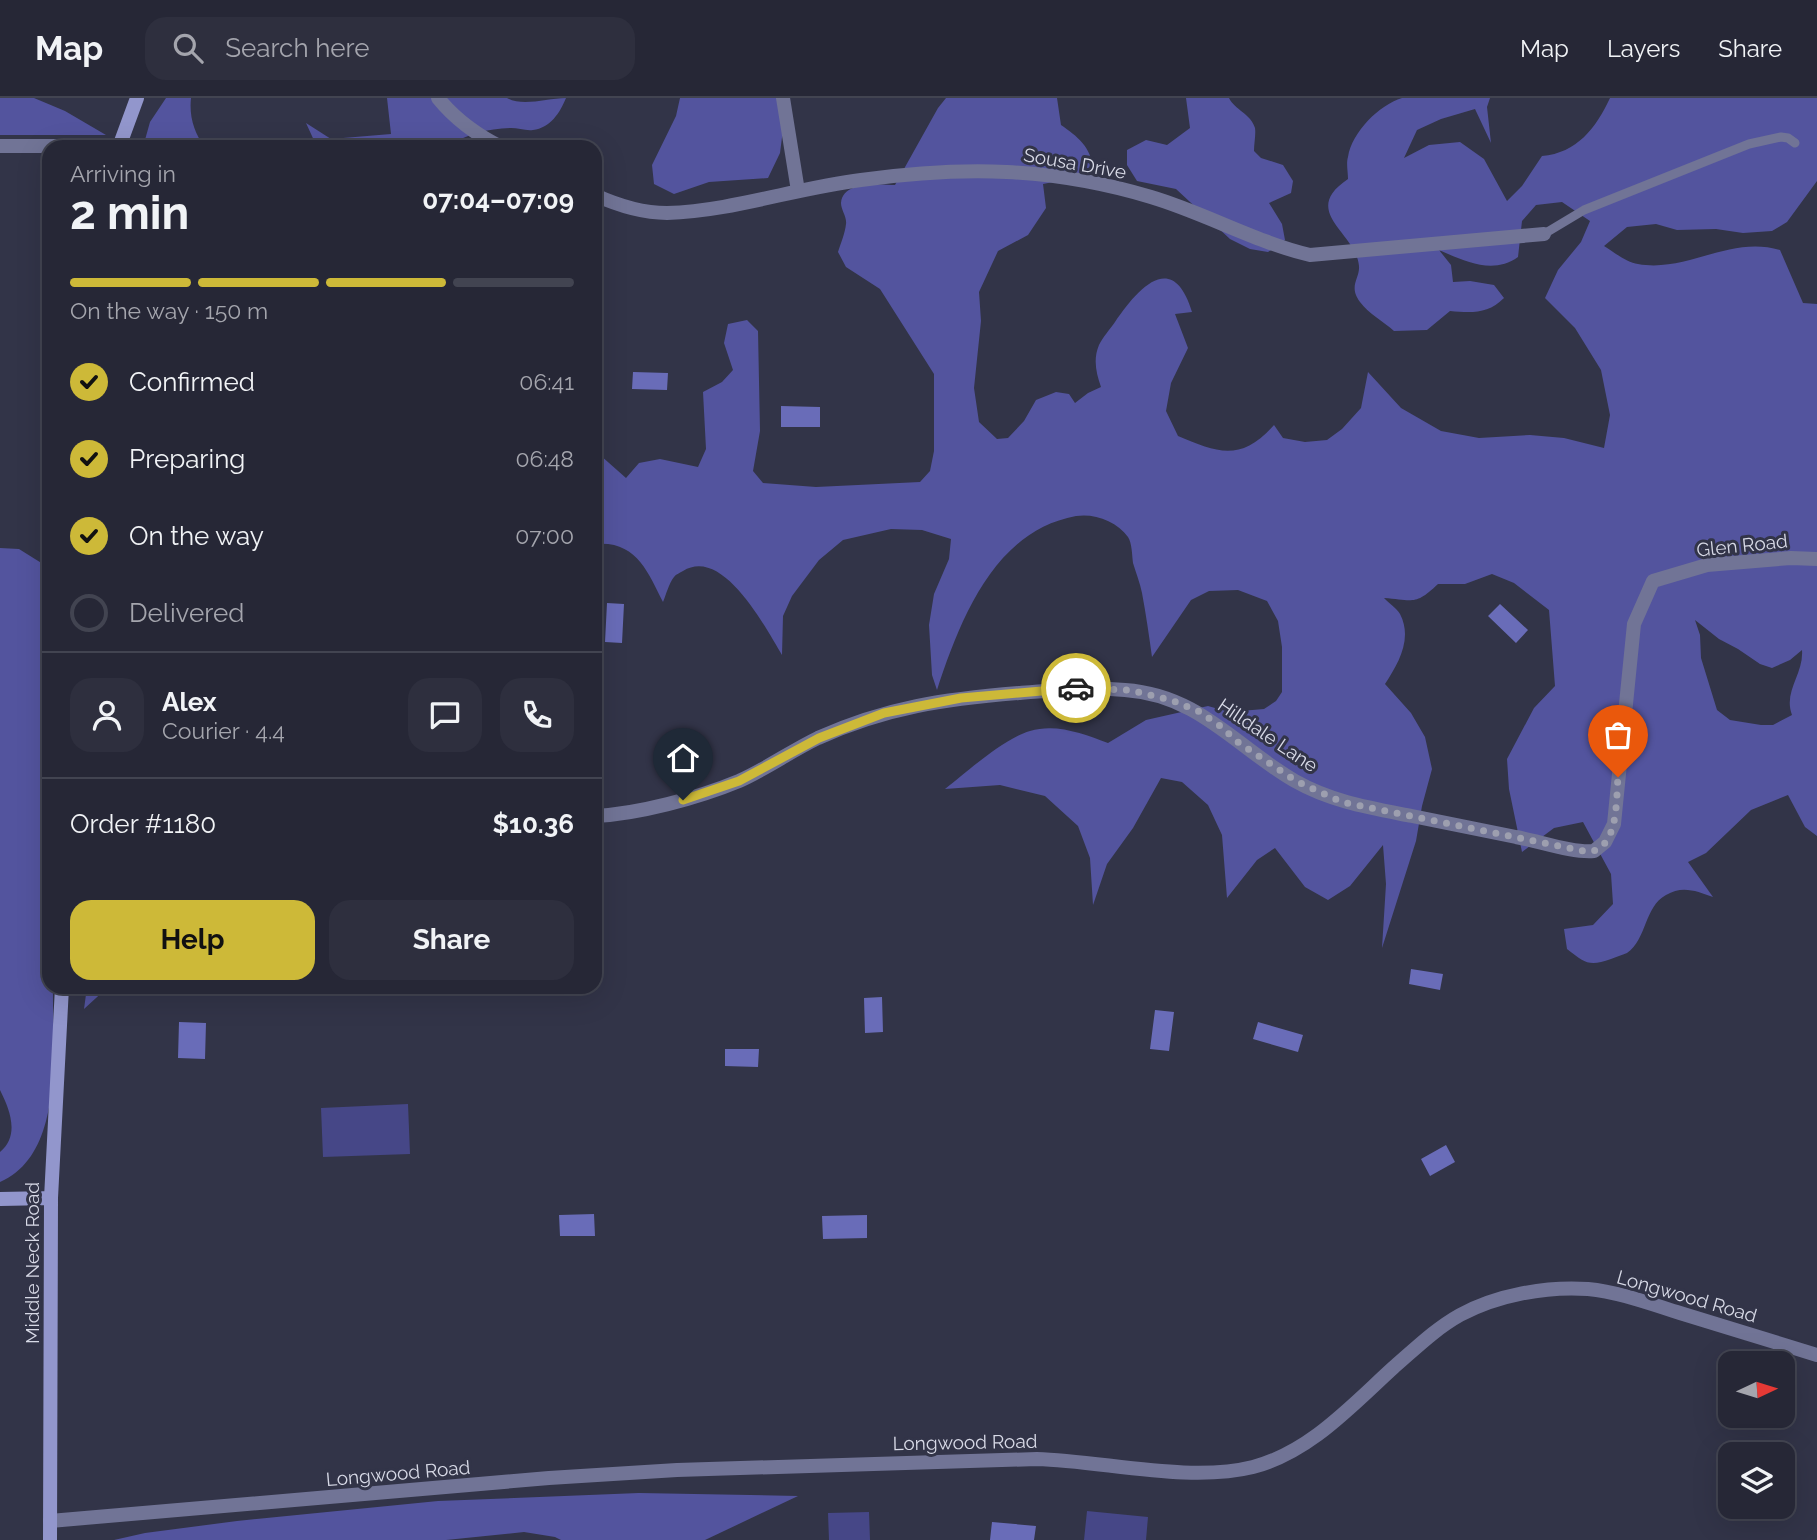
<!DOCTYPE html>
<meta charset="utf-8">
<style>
:root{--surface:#262736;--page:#2e2f3e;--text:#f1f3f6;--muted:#a4a5ad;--line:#424451;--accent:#cdb938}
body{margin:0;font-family:Raleway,sans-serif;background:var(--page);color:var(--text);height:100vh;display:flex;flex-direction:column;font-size:26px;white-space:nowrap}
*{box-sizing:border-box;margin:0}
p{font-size:23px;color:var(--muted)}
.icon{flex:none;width:38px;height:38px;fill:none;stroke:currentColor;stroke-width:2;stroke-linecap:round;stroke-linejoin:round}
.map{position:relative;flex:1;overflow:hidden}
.side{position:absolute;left:42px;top:42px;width:560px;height:854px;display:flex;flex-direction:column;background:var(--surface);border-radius:21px;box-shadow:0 7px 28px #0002,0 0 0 2px var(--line)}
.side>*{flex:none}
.needle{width:46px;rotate:86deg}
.buttons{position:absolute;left:1718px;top:1253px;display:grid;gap:14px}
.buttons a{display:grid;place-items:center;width:77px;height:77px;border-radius:14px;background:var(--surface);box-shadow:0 7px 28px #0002,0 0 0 2px var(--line);font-size:35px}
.pin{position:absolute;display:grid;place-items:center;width:60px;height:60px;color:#fff;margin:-72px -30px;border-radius:50% 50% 50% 0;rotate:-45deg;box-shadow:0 0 7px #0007}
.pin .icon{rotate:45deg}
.courier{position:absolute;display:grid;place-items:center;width:70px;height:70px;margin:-35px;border:5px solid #cdb938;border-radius:50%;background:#fff;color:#222;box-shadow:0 2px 9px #0007}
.headline em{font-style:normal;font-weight:700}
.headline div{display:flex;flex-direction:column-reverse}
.headline{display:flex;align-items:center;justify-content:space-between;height:119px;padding:0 28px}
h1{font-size:46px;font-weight:700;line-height:52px}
.bar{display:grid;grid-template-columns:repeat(4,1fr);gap:10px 7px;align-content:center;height:84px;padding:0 28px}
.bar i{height:9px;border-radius:5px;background:var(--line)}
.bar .active{background:var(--accent)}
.bar p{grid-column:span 4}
.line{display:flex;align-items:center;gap:18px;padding:0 28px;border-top:2px solid var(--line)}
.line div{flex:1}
.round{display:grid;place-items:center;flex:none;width:74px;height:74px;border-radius:21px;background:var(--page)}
ol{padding:0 28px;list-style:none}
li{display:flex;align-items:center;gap:21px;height:77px}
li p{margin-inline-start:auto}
li .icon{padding:7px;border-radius:50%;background:var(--accent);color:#111;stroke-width:4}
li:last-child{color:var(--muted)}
li i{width:38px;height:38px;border:4px solid var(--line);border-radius:50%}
.cta{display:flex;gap:14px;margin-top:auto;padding:14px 28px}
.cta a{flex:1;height:80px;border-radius:21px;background:var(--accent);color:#111;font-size:28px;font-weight:700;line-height:80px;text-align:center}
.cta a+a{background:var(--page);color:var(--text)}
header{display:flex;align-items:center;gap:42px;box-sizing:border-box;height:98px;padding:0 35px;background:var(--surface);border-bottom:2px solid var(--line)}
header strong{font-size:33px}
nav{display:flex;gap:38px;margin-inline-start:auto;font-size:24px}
.search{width:490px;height:63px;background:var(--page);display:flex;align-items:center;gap:18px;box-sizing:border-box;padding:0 24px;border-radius:21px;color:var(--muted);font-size:26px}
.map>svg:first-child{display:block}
</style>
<header>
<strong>Map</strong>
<div class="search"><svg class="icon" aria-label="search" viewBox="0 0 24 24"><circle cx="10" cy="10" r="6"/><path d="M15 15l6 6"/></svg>Search here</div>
<nav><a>Map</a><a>Layers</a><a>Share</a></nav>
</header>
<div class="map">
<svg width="1817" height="1442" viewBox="0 0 1817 1442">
<rect width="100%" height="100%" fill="#323448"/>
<path fill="#464787" d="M 408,1006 L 410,1056 L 323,1059 L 321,1010 Z
M 1087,1413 L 1148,1419 L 1146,1442 L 1084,1442 Z
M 869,1414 L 870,1442 L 829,1442 L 828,1415 Z"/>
<path fill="#53549e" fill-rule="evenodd" d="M 0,0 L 34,0 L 65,13 L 106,37 L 0,37 Z
M 166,0 L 191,0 C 189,18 194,35 205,49 L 143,49 L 150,24 Z
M 387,0 L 507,0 C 523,9 547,0 566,0 C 560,15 550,30 533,32 C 526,33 518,30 511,30 C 489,31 466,35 449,49 L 317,49 L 306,25 L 331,41 L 391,36 Z
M 680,0 L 787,0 L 780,55 L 768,80 L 709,84 L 674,96 L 654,86 L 652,67 L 676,18 Z
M 946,0 L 1057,0 L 1061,27 C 1077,38 1091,49 1093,70 L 1083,78 L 1043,86 L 1046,110 L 1028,137 L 998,153 L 979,194 L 981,223 L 974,290 L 979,324 L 997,341 L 1008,340 L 1024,323 L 1036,302 L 1056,294 L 1069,296 L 1075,305 L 1088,295 L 1101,289 C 1096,275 1093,261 1099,247 C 1103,239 1110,231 1115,224 C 1138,190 1173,151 1192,214 L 1175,216 L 1188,250 L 1171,285 L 1166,313 L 1178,338 C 1218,355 1241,364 1274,327 L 1283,340 L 1305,344 L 1327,342 L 1342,331 L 1361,310 L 1368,274 L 1401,310 L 1441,333 L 1479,340 L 1530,337 L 1564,340 L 1604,350 L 1610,317 L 1601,272 L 1575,230 L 1545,200 L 1558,172 L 1581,144 L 1590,123 L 1562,104 L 1536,107 L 1522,123 L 1518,159 C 1493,177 1464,163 1439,152 L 1451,167 L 1453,184 L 1470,183 L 1494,187 L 1504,200 C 1488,216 1472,215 1450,213 L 1427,232 L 1394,233 C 1384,224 1368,215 1360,204 C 1348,188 1360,181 1359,168 C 1356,134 1299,114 1348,81 C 1348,74 1346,65 1348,59 C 1352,34 1379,7 1402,0 L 1490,0 L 1487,9 L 1491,45 L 1475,11 L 1441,21 L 1417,32 L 1404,60 L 1429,47 L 1460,44 L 1484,61 L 1507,103 L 1522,88 L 1542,58 C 1577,55 1596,30 1610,0 L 1817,0 L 1817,83 L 1787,124 L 1772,133 L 1743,135 L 1716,131 L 1677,132 L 1656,126 L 1627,129 L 1604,148 C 1614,154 1627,165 1638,166 C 1687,175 1730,137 1780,152 L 1803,205 L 1817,206 L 1817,738 L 1805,729 L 1788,697 L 1751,712 L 1706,755 L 1688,764 L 1713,799 C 1697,793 1682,787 1666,797 C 1644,809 1647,841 1627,855 C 1622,857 1616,859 1611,861 C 1589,869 1585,865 1567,851 L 1564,831 L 1593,827 L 1613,806 L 1611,776 L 1583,724 L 1554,730 L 1522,754 L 1509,691 L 1507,661 L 1534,610 L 1555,588 L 1549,512 L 1514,485 L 1492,476 L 1465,486 L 1438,486 C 1415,508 1413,502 1384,500 C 1389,505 1397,511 1400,516 C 1413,541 1398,566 1385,586 L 1411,615 L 1425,639 L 1432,671 L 1422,708 L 1416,743 L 1382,850 L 1386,786 L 1383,747 L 1350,788 L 1328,802 L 1305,789 L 1275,750 L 1257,762 L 1227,800 L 1222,737 L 1208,707 L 1182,684 L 1161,680 L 1133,730 L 1107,766 L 1093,807 L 1090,760 L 1078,728 L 1045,698 L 1000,687 L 945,691 C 968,673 1003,641 1030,633 C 1056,625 1084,636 1108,645 L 1146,622 L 1208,608 L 1229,614 L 1264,611 L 1276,603 L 1282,594 L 1282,549 L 1278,523 L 1267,503 L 1238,492 L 1209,493 L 1191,502 L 1152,559 C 1149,538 1146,516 1142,495 C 1140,485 1136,475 1133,465 C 1132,457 1132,445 1128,439 C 1117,423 1094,415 1076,418 C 994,433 960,522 937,592 L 932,577 L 929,527 L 934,496 L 949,461 L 951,441 L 922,432 L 891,431 L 843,442 L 819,462 L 792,498 L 783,518 L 782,557 C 765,529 723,448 683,473 C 680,475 676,476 674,479 C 669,485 666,497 663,504 C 648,474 636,442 595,446 L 595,345 L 600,357 L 626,380 L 639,365 L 660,361 L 698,369 L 706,351 L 703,294 L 722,284 L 733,272 L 724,245 L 728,226 L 747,222 L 758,233 L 760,333 L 753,373 L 763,385 L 816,389 L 920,384 L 930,373 L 934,353 L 934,276 L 880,191 L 846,169 L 838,154 C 841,145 845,135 846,126 C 847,119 841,112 841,105 C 843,82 881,87 895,87 L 938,10 ZM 1695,522 L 1719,541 L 1738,551 L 1760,566 L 1772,570 L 1790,562 L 1802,552 C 1804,576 1783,593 1792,617 L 1773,627 L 1761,627 L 1730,622 L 1717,612 L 1701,560 L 1700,537 Z
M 1186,0 L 1229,0 C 1235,12 1251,16 1255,30 C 1256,36 1254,46 1254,53 L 1261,60 L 1283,67 L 1293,83 L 1291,95 L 1269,105 L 1282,126 L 1285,142 L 1268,154 L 1250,151 L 1230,141 L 1176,91 L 1137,83 L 1127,67 L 1127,52 L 1146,42 L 1167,47 L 1190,30 Z
M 0,450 L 19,451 L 43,466 L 49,482 L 49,889 L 53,889 C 52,947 66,1056 0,1084 L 0,1054 C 20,1037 10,1012 0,992 Z
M 87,889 L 108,889 L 84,911 Z
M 639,1395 L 798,1398 L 705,1442 L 561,1442 L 555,1439 L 524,1434 L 446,1442 L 114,1442 L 145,1435 L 237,1423 L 438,1403 Z"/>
<path fill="#696cb8" d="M 633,274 L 668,275 L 667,292 L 632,291 Z
M 781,308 L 820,309 L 820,329 L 781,329 Z
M 607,505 L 624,506 L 622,545 L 605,544 Z
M 1500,506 L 1528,532 L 1516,545 L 1488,518 Z
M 1411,871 L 1443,876 L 1440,892 L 1409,886 Z
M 882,899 L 883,934 L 865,935 L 864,900 Z
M 1155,912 L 1174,914 L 1169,953 L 1150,951 Z
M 179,924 L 206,925 L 205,961 L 178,960 Z
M 1258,924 L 1303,937 L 1298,954 L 1253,941 Z
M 725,951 L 759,951 L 758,969 L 725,968 Z
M 1446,1047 L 1455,1064 L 1430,1078 L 1421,1061 Z
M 594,1116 L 595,1138 L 560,1138 L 559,1117 Z
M 867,1117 L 867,1140 L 823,1141 L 822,1118 Z
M 992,1424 L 1036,1428 L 1034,1442 L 990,1442 Z"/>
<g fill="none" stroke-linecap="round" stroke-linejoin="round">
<path stroke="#717496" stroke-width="9" d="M 1544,136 L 1584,112 L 1749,46 L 1781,39 L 1788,40 L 1795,45"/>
<path stroke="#717496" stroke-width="14" d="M 438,0 C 455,21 477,37 501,49
M 783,0 L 798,93
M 595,97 C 617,107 642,115 667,115 C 732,113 796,90 861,82 C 963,68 1051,69 1151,99 C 1205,115 1255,144 1310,157 L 1544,136
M 595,718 C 638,716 698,700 739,683 C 766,671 791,653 818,640 C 887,609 945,601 1019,595 C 1055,592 1089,589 1125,592 C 1199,597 1236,649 1295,683 C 1332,704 1371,710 1412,718 C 1446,725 1481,732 1516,739 C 1539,743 1572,755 1594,753 L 1605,744 L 1614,726 L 1634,526 L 1653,483 L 1707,467 L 1791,460 L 1817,461
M 50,1423 L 549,1380 L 677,1372 L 1037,1361 C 1104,1363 1189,1385 1253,1369 C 1310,1354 1351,1308 1394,1269 C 1415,1251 1435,1231 1460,1217 C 1497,1197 1546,1188 1588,1191 C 1619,1194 1651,1206 1680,1215 C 1726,1229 1771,1243 1817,1257"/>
<path stroke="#717496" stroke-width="14" d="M 0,48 L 119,48"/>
<path stroke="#9296cc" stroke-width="14" d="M 119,49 L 137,0
M 0,1101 L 51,1100
M 50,1442 L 51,1100 L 62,889"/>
</g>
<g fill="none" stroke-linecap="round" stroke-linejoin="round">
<path stroke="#9d9faf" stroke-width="7" stroke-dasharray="0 12.6" d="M 1076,590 L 1129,592 L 1171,602 L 1198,613 L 1219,627 L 1239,645 L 1296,683 L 1342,704 L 1589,754 C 1619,750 1616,701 1618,679"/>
<path stroke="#cdb938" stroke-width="9" d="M 683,702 L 739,683 L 819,640 L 884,615 L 961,600 L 1076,590"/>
</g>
<g text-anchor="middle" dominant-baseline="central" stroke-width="6" stroke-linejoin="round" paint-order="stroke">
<g font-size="19" fill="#d7d9e6" stroke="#323448">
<text transform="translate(1075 65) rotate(10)">Sousa Drive</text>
<text transform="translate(1742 447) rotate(-6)">Glen Road</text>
<text transform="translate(1268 637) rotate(34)">Hilldale Lane</text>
<text transform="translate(32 1165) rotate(-90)">Middle Neck Road</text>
<text transform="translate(1687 1198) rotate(16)">Longwood Road</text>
<text transform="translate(965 1344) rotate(-1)">Longwood Road</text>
<text transform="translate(398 1375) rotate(-5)">Longwood Road</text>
</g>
</g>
</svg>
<div class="buttons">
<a><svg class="needle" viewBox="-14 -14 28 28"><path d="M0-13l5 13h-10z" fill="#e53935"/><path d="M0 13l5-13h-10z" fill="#a4a5ad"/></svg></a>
<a><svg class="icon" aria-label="layers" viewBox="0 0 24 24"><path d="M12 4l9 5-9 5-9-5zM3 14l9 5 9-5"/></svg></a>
</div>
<div class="pin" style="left:1618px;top:679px;background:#ea580c"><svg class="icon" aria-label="bag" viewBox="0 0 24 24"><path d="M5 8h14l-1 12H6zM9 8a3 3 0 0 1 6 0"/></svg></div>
<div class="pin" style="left:683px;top:702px;background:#1f2937"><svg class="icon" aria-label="home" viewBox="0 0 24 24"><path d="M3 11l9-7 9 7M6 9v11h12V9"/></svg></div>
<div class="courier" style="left:1076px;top:590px"><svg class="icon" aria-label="car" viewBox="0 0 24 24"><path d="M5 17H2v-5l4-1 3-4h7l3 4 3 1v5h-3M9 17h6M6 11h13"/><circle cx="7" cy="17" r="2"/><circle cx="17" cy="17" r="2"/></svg></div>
<section class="side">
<div class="headline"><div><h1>2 min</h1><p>Arriving in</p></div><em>07:04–07:09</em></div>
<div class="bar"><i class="active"></i><i class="active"></i><i class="active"></i><i></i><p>On the way · 150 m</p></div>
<ol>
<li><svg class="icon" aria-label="check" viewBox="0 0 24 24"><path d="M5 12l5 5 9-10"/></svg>Confirmed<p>06:41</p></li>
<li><svg class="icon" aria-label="check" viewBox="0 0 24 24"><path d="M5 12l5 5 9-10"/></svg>Preparing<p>06:48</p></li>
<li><svg class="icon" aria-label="check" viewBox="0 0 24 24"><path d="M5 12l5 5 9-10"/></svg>On the way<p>07:00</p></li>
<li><i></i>Delivered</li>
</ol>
<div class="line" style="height:126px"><a class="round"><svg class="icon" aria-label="person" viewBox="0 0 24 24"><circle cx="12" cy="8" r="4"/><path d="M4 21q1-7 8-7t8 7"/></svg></a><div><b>Alex</b><p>Courier · 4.4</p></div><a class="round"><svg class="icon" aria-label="chat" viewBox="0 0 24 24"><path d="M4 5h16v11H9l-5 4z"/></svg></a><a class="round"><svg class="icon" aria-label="phone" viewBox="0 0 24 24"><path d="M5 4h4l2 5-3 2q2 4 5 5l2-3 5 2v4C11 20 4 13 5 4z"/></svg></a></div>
<div class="line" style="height:91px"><div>Order #1180</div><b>$10.36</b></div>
<div class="cta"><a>Help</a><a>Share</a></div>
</section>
</div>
